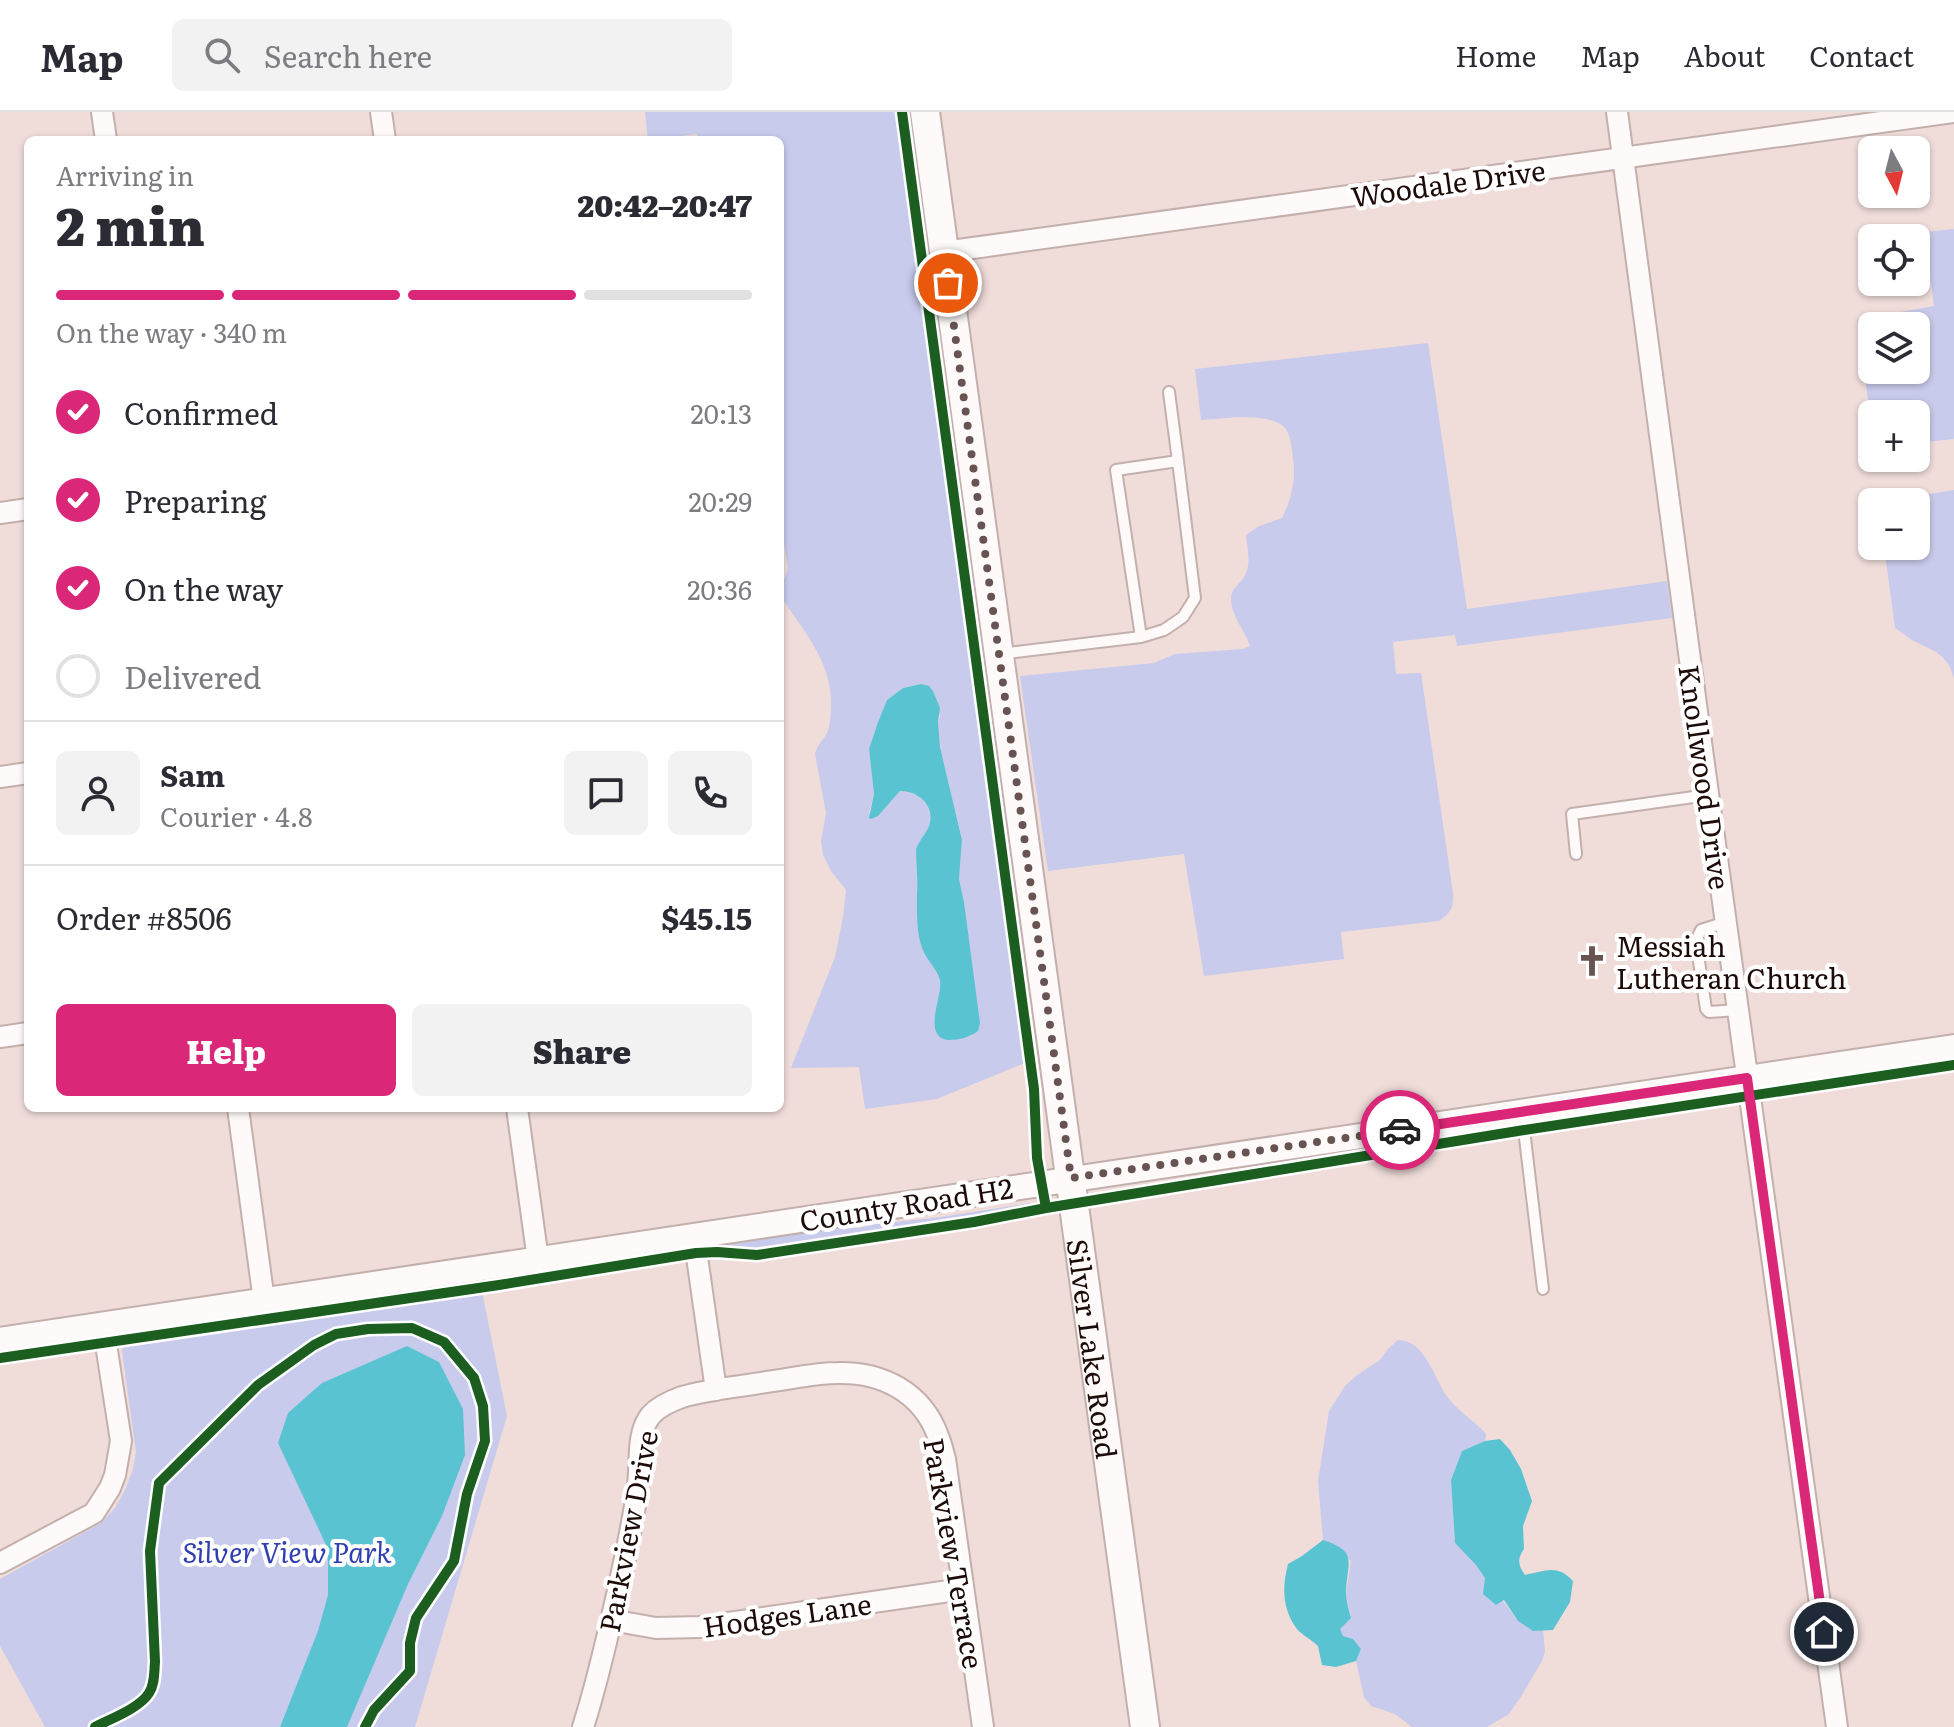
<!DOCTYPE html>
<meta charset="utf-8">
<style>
:root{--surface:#fff;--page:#f2f2f3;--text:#2b2b33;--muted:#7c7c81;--line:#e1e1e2;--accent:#db2777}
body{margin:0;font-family:Literata,serif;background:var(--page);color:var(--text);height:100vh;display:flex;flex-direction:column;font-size:30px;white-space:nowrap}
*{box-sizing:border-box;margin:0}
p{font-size:26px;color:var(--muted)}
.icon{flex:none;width:44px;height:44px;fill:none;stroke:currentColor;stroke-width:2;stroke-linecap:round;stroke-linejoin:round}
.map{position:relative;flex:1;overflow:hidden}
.panel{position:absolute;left:24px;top:24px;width:760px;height:976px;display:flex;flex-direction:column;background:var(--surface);border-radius:12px;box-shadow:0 2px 6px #0004}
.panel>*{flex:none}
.needle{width:52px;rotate:173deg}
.fabs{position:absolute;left:1858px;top:24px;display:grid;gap:16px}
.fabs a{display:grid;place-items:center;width:72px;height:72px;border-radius:12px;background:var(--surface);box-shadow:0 2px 6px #0004;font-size:40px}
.pin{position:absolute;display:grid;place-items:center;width:68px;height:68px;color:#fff;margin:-34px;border:4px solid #fff;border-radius:50%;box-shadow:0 2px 8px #0007}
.courier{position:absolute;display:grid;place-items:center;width:80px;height:80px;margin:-40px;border:6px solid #db2777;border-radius:50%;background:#fff;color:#222;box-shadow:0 2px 10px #0007}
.head em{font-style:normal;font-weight:800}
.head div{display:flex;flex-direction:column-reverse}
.head{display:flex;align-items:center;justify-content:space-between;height:136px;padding:0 32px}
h1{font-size:52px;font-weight:800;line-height:60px}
.bar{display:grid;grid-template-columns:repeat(4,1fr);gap:12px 8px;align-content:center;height:96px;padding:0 32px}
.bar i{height:10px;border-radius:6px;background:var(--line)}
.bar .on{background:var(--accent)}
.bar p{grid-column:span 4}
.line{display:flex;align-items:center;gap:20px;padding:0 32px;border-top:2px solid var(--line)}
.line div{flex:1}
.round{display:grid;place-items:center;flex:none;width:84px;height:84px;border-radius:12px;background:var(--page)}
ol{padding:0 32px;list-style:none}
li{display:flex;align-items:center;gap:24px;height:88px}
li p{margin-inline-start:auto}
li .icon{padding:8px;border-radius:50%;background:var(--accent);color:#fff;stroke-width:4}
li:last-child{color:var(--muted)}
li i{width:44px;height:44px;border:4px solid var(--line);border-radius:50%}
.button{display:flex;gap:16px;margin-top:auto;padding:16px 32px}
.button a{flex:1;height:92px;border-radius:12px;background:var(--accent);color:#fff;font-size:32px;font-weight:800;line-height:92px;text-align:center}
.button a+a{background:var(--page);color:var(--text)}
header{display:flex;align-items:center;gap:48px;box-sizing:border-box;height:112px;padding:0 40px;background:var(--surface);border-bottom:2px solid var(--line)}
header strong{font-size:38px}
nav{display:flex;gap:44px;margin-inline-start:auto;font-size:28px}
.search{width:560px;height:72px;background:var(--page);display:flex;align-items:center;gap:20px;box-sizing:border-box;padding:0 28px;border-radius:12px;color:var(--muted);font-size:30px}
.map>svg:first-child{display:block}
</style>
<header>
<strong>Map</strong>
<div class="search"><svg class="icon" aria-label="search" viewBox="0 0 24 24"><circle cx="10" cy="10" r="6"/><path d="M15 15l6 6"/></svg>Search here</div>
<nav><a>Home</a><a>Map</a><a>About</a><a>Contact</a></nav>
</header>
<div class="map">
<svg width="1954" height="1615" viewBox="0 0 1954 1615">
<rect width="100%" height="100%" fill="#f0ddda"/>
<path fill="#c8cbec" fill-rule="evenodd" d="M 645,0 L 895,0 L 1025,951 L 937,987 L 865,997 L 859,955 L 791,956 L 835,845 L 843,805 L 846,778 L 831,759 L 823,743 L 821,729 L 826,701 L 815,642 C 817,631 827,626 829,615 C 839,558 811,530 782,486 L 781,477 L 788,457 L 783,425 L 780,422 L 780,28 L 698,28 L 697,22 L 648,28 ZM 921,572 L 933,579 L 940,605 L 938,610 L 940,635 L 962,728 L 959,767 L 964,790 L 972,924 L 949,928 L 939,883 L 941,872 L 933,852 L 923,840 L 919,822 L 916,737 C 919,730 923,726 926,720 C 939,699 921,679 900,679 L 878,704 L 869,701 L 874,682 L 869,637 L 878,610 L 887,588 L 903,576 Z
M 1954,117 L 1954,327 L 1916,331 L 1916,302 L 1872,302 L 1872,316 L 1857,208 L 1934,194 L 1924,120 ZM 1872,214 L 1916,214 L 1916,258 L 1872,258 Z
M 1428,231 L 1467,497 L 1667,469 L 1672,506 L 1457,534 L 1455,523 L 1393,530 L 1396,562 L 1421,561 L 1453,781 C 1454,795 1451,801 1439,809 L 1341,820 L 1344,847 L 1204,864 L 1184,742 L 1048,759 L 1020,564 L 1154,551 L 1175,542 L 1243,537 L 1250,534 C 1245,518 1231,504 1231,487 C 1231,475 1242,472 1246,461 C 1251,449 1247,435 1246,423 L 1259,414 L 1282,406 C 1292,386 1296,368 1293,346 C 1292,337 1291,324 1285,316 C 1270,299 1222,307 1201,308 L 1195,257 Z
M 1954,378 L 1954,567 C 1948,541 1933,539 1912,528 C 1906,524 1901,520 1895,516 L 1884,434 L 1916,434 L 1916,390 L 1880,390 Z
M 1031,1091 L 1040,1092 L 1041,1096 L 766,1139 L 749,1141 L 721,1138 L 720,1134 L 728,1131 L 766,1125 L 839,1116 L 858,1116 L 877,1112 L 941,1105 Z
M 482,1179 L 507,1304 L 415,1615 L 45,1615 L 0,1534 L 0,1467 L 101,1411 L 115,1396 L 125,1378 L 133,1357 L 136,1340 L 122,1239 L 124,1232 Z
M 1398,1228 C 1426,1228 1434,1268 1449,1287 C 1460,1301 1475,1309 1486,1322 L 1485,1329 L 1462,1339 L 1451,1368 L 1455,1431 L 1476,1453 L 1518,1509 L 1533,1519 L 1543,1518 L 1545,1539 L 1542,1549 L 1522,1583 L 1509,1602 L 1487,1615 L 1412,1615 L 1395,1602 L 1371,1594 L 1364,1585 L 1356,1549 L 1361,1537 L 1353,1527 L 1343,1524 L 1339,1517 L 1351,1506 L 1346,1482 L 1351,1449 L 1323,1428 L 1318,1369 L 1329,1299 L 1345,1274 L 1357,1263 L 1380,1248 L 1388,1237 Z"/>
<path fill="#5ac3d2" d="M 921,572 L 929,574 L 933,579 L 940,596 L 938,610 L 940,635 L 962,728 L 959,767 L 964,790 L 980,911 L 978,919 C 970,925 960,928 949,928 C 921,926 943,884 940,869 C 936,854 926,848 922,836 C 916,819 917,799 917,781 C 918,766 916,752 916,737 C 919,730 922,726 926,720 C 939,699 922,679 900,679 L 878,704 L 871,707 L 869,706 L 874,682 L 869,637 L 878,610 L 887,588 L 903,576 Z
M 407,1234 L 439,1250 L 463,1297 L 465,1343 L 442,1404 L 408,1472 L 347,1615 L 280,1615 L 318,1519 L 328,1483 L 328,1437 L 278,1331 L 288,1301 L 322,1271 Z
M 1500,1327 L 1510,1338 L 1521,1357 L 1532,1389 L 1523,1414 L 1524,1437 C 1517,1447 1518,1453 1525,1463 C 1546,1459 1557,1452 1573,1469 L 1570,1490 L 1553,1518 L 1533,1519 L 1518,1509 L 1504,1488 L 1496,1493 L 1483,1482 L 1485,1466 L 1476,1453 L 1455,1431 L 1451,1368 L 1462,1339 L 1485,1329 Z
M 1323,1428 C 1359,1440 1347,1450 1346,1480 C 1346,1488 1349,1498 1351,1506 L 1340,1517 L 1343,1524 L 1353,1527 L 1361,1537 L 1356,1549 L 1336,1555 L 1322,1553 L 1318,1534 C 1312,1528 1302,1523 1297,1517 C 1282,1497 1282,1475 1288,1452 L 1302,1444 Z"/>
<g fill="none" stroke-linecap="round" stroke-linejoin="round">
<defs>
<path id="service" d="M 1169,280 L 1178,349
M 1000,542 L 1141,525 L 1164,518 L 1183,505 L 1195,486 L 1178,349 L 1116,358 L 1141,525
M 1576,742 L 1572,702 L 1708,683
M 1726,810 L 1701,818 L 1696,829 L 1706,897 L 1709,900 L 1738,898
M 1522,1001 L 1543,1177"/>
<path id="minor" d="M 102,0 L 106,28
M 381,0 L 385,28
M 1617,0 L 1703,645 L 1837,1615
M 944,140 L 1953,0
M 0,401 L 28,397
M 0,665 L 28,661
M 0,925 L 28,921
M 238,996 L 264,1189
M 517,996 L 538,1148
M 694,1124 L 716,1278
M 0,1451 L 94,1401 L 110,1376 L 115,1363 L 121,1329 L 103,1213
M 611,1508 L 656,1516 L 700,1515 L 963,1477
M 583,1615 C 598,1569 608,1522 619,1474 C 626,1441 634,1407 638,1373 C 641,1351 636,1321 651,1303 C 659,1294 671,1289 682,1285 C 709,1277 738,1275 766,1270 C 790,1267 814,1261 838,1261 C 882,1260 922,1280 938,1324 C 941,1331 943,1340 945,1347 L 983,1615"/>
<path id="tertiary" d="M 0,1228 L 1954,935"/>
<g id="secondary">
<path id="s1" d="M 925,0 L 1145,1615"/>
</g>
</defs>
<use href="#service" stroke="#c3b0ad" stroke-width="14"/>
<use href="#minor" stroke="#c3b0ad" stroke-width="24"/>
<use href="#tertiary" stroke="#c3b0ad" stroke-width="28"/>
<use href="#secondary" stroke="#c3b0ad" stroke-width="32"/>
<use href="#service" stroke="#fdfaf9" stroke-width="10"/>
<use href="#minor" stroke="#fdfaf9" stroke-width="20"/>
<use href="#tertiary" stroke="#fdfaf9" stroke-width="24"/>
<use href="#secondary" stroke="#fdfaf9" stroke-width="28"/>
<defs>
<path id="cycleway" d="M 902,0 L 1034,977 L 1037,1046 L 1046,1096 L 1524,1018 L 1954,953
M 0,1246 L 499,1173 L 696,1141 L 717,1140 L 757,1143 L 974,1110 L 1046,1096
M 95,1615 C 110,1607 140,1596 149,1581 C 155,1572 154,1560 155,1550 L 150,1439 L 159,1371 L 258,1273 L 314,1233 L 336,1222 L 368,1217 L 412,1216 L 444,1230 L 474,1266 L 483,1294 L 485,1329 L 467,1382 L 454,1449 L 416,1506 L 410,1531 L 410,1559 L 374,1598 L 365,1615"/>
</defs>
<use href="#cycleway" stroke="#fff" stroke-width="15"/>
<use href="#cycleway" stroke="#1b5e20" stroke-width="10"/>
</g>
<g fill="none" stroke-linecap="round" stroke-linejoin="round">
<path stroke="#675452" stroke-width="8" stroke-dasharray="0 14.4" d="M 948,171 L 1071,1066 L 1400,1018"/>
<path stroke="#db2777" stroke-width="10" d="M 1400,1018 L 1747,966 L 1824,1520"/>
</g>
<defs>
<symbol id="church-bare" viewBox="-9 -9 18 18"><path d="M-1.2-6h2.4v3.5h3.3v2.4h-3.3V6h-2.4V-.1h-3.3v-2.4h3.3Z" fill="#675452" stroke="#fff" stroke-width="2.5" paint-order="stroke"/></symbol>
</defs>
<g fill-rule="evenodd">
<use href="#church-bare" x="1570" y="827" width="44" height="44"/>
</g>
<g text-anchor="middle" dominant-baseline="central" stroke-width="8" stroke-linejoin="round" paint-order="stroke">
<g font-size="28" fill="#1d0b08" stroke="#fff">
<text transform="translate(1448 70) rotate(-8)">Woodale Drive</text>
<text transform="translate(1706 665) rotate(82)">Knollwood Drive</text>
<text transform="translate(906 1091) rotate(-9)">County Road H2</text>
<text stroke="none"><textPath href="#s1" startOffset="1248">Silver Lake Road</textPath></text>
<text transform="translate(627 1419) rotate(-79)">Parkview Drive</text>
<text transform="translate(955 1441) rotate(80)">Parkview Terrace</text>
<text transform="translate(787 1502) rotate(-8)">Hodges Lane</text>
</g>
<g font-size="28" fill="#1d0b08" stroke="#fff" text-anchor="start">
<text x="1616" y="833">Messiah<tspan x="1616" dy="32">Lutheran Church</tspan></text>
</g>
<g font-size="28" font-style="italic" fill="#3040b2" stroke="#fff">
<text x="287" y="1439">Silver View Park</text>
</g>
</g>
</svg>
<div class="fabs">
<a><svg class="needle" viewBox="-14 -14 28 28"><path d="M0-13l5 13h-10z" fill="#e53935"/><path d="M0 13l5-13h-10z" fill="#7c7c81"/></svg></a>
<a><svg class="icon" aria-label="locate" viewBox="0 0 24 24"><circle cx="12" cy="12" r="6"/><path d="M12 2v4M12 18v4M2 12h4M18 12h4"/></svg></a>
<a><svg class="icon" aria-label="layers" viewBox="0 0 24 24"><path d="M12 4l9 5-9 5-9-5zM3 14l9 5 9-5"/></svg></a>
<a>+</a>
<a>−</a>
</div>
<div class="pin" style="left:948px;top:171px;background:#ea580c"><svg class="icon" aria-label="bag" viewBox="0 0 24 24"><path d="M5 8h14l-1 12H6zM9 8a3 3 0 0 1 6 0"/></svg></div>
<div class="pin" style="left:1824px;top:1520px;background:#1f2937"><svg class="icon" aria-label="home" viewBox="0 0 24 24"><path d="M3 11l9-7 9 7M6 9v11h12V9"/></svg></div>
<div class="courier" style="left:1400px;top:1018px"><svg class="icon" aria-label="car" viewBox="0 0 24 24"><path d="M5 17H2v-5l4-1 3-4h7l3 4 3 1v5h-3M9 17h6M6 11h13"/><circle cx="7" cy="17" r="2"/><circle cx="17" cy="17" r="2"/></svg></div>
<section class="panel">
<div class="head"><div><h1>2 min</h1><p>Arriving in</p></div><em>20:42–20:47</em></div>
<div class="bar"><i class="on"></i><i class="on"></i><i class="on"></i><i></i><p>On the way · 340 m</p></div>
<ol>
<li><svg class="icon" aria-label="check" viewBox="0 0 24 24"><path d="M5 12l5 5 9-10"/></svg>Confirmed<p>20:13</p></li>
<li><svg class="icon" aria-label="check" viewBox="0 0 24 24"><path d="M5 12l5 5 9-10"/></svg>Preparing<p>20:29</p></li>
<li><svg class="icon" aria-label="check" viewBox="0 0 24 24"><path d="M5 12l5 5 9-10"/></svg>On the way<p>20:36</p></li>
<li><i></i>Delivered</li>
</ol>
<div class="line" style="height:144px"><a class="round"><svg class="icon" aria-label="person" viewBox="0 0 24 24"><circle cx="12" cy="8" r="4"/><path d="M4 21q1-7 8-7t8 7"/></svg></a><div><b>Sam</b><p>Courier · 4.8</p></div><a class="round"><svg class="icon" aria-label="chat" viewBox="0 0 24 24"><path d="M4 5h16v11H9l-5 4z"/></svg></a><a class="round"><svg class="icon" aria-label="phone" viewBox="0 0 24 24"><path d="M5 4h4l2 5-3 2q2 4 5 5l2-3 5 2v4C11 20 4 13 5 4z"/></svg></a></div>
<div class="line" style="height:104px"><div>Order #8506</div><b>$45.15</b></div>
<div class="button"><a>Help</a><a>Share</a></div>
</section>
</div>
